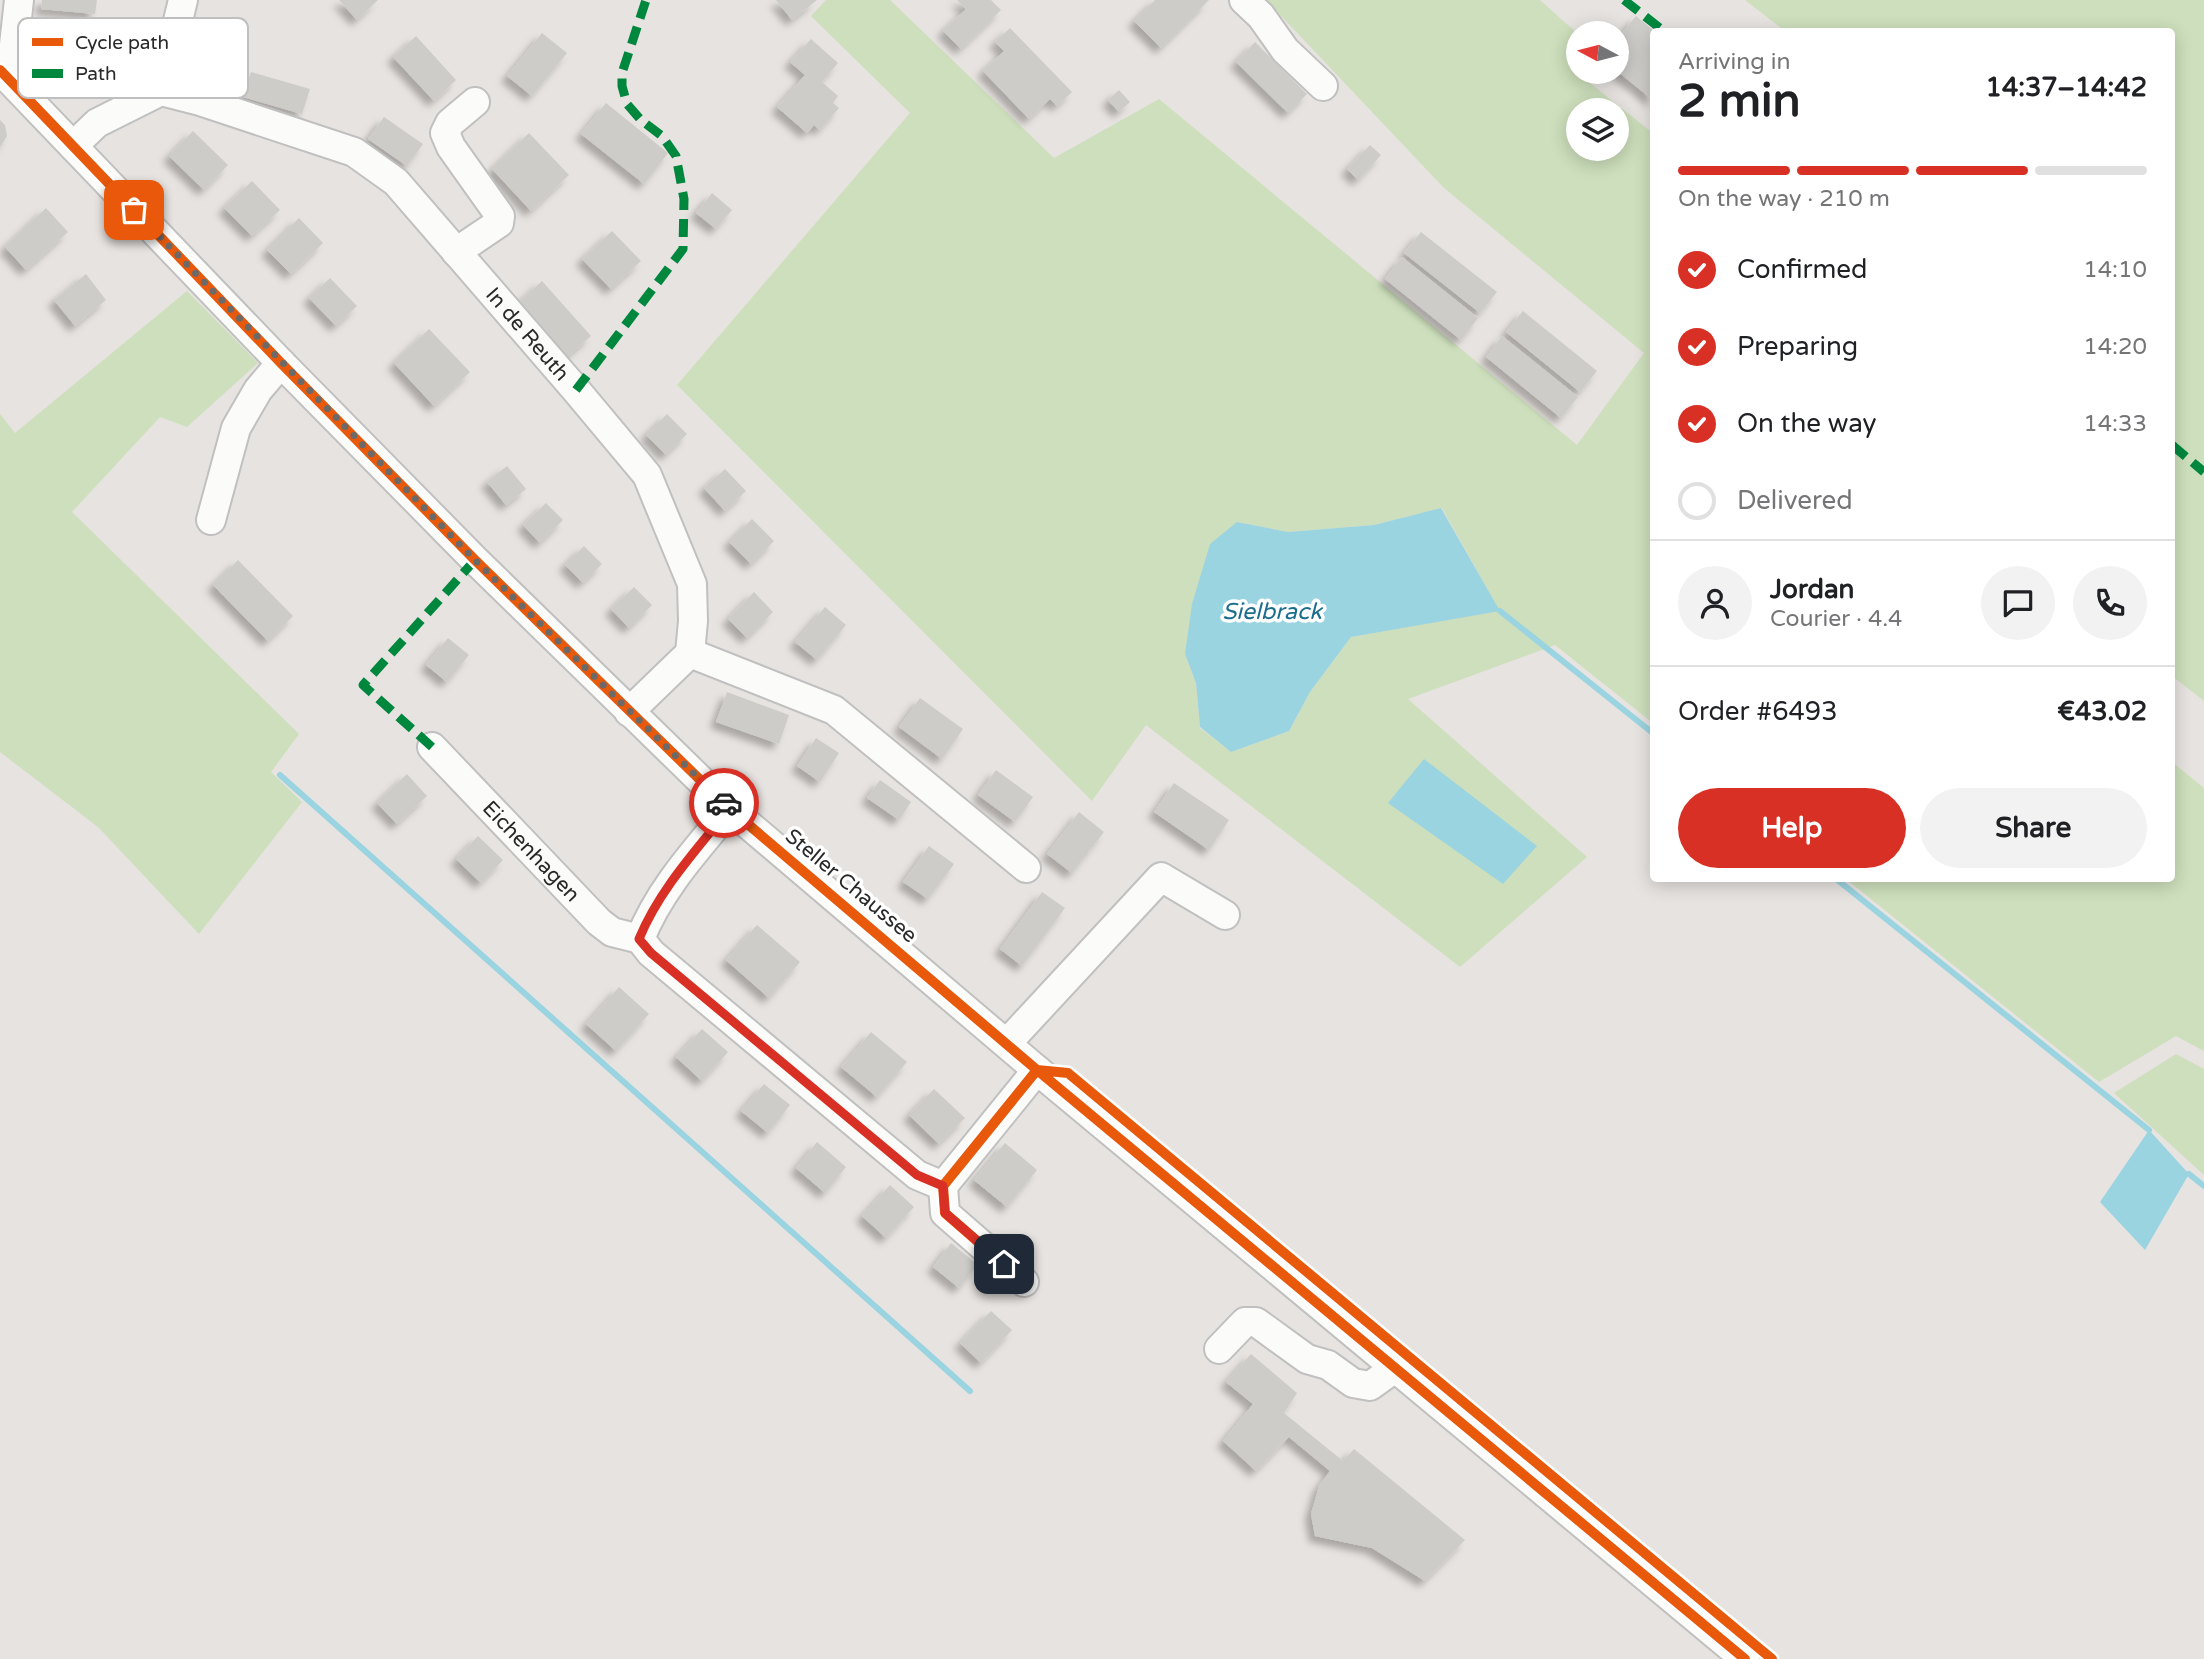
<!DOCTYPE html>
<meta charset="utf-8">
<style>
:root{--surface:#fff;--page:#f2f2f2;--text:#202124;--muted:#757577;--line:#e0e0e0;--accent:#d93025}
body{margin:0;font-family:"Varela Round",sans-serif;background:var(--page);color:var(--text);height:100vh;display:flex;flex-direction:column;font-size:26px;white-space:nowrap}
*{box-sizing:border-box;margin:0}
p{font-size:23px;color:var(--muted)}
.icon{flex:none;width:38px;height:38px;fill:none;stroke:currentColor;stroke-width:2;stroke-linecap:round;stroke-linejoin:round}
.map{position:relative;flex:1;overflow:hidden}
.side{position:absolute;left:1650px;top:28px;width:525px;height:854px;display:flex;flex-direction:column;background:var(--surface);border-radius:7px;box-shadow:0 4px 18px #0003}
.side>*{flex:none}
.needle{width:46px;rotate:277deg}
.controls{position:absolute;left:1566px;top:21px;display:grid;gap:14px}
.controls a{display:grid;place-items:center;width:63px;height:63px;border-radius:50%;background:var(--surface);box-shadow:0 4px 18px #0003;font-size:35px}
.pin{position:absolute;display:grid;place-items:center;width:60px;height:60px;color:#fff;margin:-30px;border-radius:14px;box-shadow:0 4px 10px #0006}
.courier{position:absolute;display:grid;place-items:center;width:70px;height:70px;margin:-35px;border:5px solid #d93025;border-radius:50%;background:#fff;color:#222;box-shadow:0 2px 9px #0007}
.overview em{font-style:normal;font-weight:700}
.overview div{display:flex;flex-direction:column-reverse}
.overview{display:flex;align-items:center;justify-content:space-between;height:119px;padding:0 28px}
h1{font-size:46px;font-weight:700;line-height:52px}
.bar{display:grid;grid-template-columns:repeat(4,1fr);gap:10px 7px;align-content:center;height:84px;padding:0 28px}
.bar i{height:9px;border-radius:5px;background:var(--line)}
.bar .current{background:var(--accent)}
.bar p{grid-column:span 4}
.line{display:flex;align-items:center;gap:18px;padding:0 28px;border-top:2px solid var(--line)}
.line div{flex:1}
.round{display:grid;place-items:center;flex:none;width:74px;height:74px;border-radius:37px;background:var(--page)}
ol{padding:0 28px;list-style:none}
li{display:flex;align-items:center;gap:21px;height:77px}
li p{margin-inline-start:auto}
li .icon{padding:7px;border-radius:50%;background:var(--accent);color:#fff;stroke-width:4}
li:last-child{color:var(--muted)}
li i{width:38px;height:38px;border:4px solid var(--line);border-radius:50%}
.action{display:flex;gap:14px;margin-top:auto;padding:14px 28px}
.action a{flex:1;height:80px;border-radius:42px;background:var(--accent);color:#fff;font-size:28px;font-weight:700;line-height:80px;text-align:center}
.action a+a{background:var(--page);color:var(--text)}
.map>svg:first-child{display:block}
</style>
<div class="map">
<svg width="2204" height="1659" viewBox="0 0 2204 1659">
<defs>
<filter id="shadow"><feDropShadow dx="-6" dy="6" stdDeviation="3.5" flood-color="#0004"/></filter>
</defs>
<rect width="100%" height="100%" fill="#e7e3e0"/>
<path fill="#cddfbc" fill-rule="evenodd" d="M 826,0 L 890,0 L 1054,158 L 1159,99 L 1577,445 L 1644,353 L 1444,188 L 1266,0 L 1540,0 L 1578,34 L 1576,72 L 1654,134 L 1654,724 L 1555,645 L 1408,699 L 1587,857 L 1460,967 L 1146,725 L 1092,801 L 677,385 L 910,113 L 811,16 ZM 1578,110 L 1617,110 L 1617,149 L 1578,149 ZM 1442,508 L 1499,610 L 1351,637 L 1310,692 L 1289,731 L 1231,752 L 1200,728 L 1196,683 L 1185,654 L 1237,522 L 1288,532 L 1374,525 Z
M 1745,0 L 2204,0 L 2204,701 L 2172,676 L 2172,32 L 1785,31 Z
M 187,291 L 258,363 L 187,427 L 160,417 L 72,512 L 299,734 L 271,772 L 302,802 L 199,934 L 98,827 L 0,752 L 0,414 L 15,433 Z
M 2172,762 L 2204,788 L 2204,1051 L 2176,1036 L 2099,1082 L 1846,879 L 2172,878 Z
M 2176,1054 L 2204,1069 L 2204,1175 L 2114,1093 Z"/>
<path fill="#9bd4e1" d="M 1441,508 L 1500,611 L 1351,637 L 1310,692 L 1289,731 L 1231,752 L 1200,727 L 1196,683 L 1185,654 L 1192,604 L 1210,544 L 1237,522 L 1288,532 L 1374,525 Z
M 1424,759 L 1537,846 L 1503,884 L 1388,803 Z
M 2149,1130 L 2189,1174 L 2145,1250 L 2100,1202 Z"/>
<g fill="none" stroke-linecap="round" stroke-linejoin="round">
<path stroke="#9bd4e1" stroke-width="6" d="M 1500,611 L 1654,734
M 280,775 L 970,1391
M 1835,878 L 2149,1130
M 2189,1174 L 2204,1186"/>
</g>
<path fill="#ceccc9" filter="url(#shadow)" d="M 42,0 L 97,0 L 95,14 L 41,9 Z
M 339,0 L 378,0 L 357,20 Z
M 776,0 L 817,0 L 792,20 Z
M 957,0 L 991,0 L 1001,10 L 961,49 L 943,31 L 966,9 Z
M 1155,0 L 1209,0 L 1161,48 L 1134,21 Z
M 1636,16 L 1654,31 L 1654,101 L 1617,71 L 1617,39 Z
M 1010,28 L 1072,92 L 1057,106 L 1050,99 L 1029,119 L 983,71 L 1004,51 L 995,42 Z
M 542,33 L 567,53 L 532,96 L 507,76 Z
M 416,36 L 456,80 L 434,101 L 393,57 Z
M 811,39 L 838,63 L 822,82 L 838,96 L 833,103 L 839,108 L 820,130 L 814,125 L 807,133 L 777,107 L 805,75 L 790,62 Z
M 1255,42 L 1307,94 L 1288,113 L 1236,62 Z
M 251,72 L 310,89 L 302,114 L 243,97 Z
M 1119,90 L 1130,102 L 1119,112 L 1108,100 Z
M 606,103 L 668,153 L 644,184 L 581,134 Z
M 384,117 L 423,144 L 407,166 L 368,139 Z
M 0,120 L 5,125 L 7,136 L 0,147 Z
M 193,131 L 228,165 L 204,190 L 169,156 Z
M 529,133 L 569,175 L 531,211 L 492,169 Z
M 1370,145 L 1381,155 L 1358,180 L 1347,169 Z
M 252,181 L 280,210 L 252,236 L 224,208 Z
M 712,193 L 732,210 L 716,229 L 696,213 Z
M 46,208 L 68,232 L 26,270 L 5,247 Z
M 299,218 L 323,243 L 291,274 L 267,250 Z
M 612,231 L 641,261 L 611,289 L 582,259 Z
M 1421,232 L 1497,292 L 1480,313 L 1404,253 Z
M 1402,257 L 1478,318 L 1461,340 L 1385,279 Z
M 86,274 L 106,300 L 75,326 L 54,300 Z
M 330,278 L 357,306 L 336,326 L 309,298 Z
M 542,281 L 591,336 L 568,356 L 519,302 Z
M 1523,311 L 1597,371 L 1580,392 L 1506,332 Z
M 429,329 L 470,372 L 434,406 L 394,363 Z
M 1502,336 L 1578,397 L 1561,418 L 1486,357 Z
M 667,414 L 687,434 L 666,455 L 646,435 Z
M 507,466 L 526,489 L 506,505 L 487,482 Z
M 725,469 L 746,491 L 725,511 L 704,488 Z
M 546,503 L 563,520 L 540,543 L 523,525 Z
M 752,519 L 774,541 L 751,564 L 729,542 Z
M 584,546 L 602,564 L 583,583 L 565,565 Z
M 238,560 L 293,616 L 268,641 L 213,585 Z
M 634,587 L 652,605 L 629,628 L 611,609 Z
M 754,592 L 773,612 L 747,638 L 728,619 Z
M 825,607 L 846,625 L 817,660 L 795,642 Z
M 448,638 L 469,655 L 447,682 L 426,665 Z
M 727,692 L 789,715 L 779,744 L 716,722 Z
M 920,698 L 963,729 L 942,759 L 899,727 Z
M 816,738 L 839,753 L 820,782 L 797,766 Z
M 996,770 L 1033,797 L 1015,822 L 978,795 Z
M 407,774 L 427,796 L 397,824 L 377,803 Z
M 880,780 L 911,802 L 899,820 L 867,798 Z
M 1174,783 L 1229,820 L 1209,850 L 1154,812 Z
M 1079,812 L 1104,832 L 1072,873 L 1047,854 Z
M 478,836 L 503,860 L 481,883 L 456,859 Z
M 929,846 L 954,864 L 928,899 L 903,882 Z
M 1042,892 L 1065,908 L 1022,966 L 1000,949 Z
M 757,925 L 800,962 L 769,998 L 726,960 Z
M 619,987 L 649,1014 L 616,1051 L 586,1024 Z
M 702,1029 L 728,1052 L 702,1081 L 676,1057 Z
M 871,1032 L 907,1062 L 877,1097 L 841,1067 Z
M 764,1084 L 790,1105 L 768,1133 L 741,1111 Z
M 934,1089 L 965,1118 L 939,1144 L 909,1115 Z
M 817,1142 L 846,1167 L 825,1193 L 796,1168 Z
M 1005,1143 L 1037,1170 L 1007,1207 L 974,1180 Z
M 890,1185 L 914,1207 L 886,1238 L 862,1216 Z
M 951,1243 L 978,1265 L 959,1288 L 933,1267 Z
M 991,1311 L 1012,1330 L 981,1363 L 960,1343 Z
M 1251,1354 L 1297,1393 L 1284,1413 L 1343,1461 L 1354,1449 L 1465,1540 L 1425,1581 L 1372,1548 L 1315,1536 L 1311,1514 L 1319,1486 L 1330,1471 L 1289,1437 L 1256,1471 L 1223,1441 L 1253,1404 L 1226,1382 Z"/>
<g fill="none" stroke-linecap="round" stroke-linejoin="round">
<defs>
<g id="minor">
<path d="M 1244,0 L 1261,16 L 1285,50 L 1323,86"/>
<path d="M 0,70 L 281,363 L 475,560 L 730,809 L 1037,1070 L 1745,1659"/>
<path d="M 2,72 L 13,54 L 19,0"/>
<path d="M 161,91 L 183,0"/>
<path id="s1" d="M 73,146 L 97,123 L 161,91 L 200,101 L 354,152 L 396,182 L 576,390 L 647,475 L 692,584 L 693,621 L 690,653 L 629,712"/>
<path d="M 456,252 L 499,223 L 500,216 L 451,147 L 445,133 L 450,123 L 475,102"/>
<path d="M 211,520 L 236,428 L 258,390 L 281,363"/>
<path d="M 690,653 L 834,710 L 1026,868"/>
<path id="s2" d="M 432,747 L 599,922 L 612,932 L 640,939"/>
<path d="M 730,809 C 697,849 659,890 640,939 L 651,953 L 917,1175 L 943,1186"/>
<path d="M 1007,1043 L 1161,877 L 1225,915"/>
<path d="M 1024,1282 L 945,1213 L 943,1186 L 1037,1070"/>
<path d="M 1219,1349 L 1245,1322 L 1256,1322 L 1307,1359 L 1328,1365 L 1353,1383 L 1370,1386 L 1395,1368"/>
</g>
</defs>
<use href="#minor" stroke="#c1c0c1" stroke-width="32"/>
<use href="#minor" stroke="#fbfbfa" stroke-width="28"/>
<path stroke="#00873e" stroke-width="9" stroke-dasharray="18 9" stroke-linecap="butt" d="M 1624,0 L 1665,32
M 576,390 L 683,249 L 684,199 L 676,156 L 662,136 L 641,120 L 627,104 L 622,86 L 622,73 L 646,0
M 2172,445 L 2204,472
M 432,747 L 363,685 L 475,560"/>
<defs>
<path id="cycleway" d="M 0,70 L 281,363 L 475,560 L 730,809 L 1037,1070 L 1745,1659
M 1037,1070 L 1068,1073 L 1772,1659
M 1024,1282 L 945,1213 L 943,1186 L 1037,1070"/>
</defs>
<use href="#cycleway" stroke="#fff" stroke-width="15"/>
<use href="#cycleway" stroke="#e8590c" stroke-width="10"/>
</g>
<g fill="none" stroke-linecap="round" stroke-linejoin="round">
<path stroke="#6c6a69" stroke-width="7" stroke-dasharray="0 12.6" d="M 134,210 L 475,560 L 724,803"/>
<path stroke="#d93025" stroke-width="9" d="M 724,803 L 730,808 C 697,849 659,890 639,939 L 651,953 L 917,1175 L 943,1186 L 945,1213 L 1004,1264"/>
</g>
<g text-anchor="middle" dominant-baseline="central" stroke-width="7" stroke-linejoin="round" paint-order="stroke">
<g font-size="21" fill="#292929" stroke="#fff">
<text stroke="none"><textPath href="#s1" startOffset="560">In de Reuth</textPath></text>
<text stroke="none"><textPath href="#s2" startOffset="144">Eichenhagen</textPath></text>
<text transform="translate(851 886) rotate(40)">Steller Chaussee</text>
</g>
<g font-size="23" font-style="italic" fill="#1b6e8c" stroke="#fff">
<text x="1272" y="612">Sielbrack</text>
</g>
</g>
<rect x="18" y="18" width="230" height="80" rx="10" fill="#fff" stroke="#bfbfbf" stroke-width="2"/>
<rect x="32" y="38" width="31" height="8" fill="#e8590c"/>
<rect x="32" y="69" width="31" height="9" fill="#00873e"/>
<g font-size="19" fill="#292929">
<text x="75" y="49">Cycle path</text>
<text x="75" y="80">Path</text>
</g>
</svg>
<div class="controls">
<a><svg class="needle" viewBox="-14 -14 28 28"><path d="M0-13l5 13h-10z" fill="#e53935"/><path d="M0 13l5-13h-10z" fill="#757577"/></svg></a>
<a><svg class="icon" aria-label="layers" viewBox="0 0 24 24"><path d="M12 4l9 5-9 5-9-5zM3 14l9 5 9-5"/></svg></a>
</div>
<div class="pin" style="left:134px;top:210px;background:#ea580c"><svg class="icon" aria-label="bag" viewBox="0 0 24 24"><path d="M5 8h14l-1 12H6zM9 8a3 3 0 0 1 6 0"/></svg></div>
<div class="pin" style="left:1004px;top:1264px;background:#1f2937"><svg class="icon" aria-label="home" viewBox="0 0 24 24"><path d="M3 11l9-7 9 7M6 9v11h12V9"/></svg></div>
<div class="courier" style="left:724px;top:803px"><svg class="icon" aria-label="car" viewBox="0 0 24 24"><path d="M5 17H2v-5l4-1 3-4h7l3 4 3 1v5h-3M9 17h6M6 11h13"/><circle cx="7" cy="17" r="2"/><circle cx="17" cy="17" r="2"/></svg></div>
<section class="side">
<div class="overview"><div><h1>2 min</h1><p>Arriving in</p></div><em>14:37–14:42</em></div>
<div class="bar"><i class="current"></i><i class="current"></i><i class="current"></i><i></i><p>On the way · 210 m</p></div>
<ol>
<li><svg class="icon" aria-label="check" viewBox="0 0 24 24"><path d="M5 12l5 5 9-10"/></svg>Confirmed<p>14:10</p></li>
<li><svg class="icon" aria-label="check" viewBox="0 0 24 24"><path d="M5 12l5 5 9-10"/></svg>Preparing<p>14:20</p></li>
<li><svg class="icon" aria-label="check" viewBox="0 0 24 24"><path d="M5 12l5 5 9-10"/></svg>On the way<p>14:33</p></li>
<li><i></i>Delivered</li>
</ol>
<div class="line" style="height:126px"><a class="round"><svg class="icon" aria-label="person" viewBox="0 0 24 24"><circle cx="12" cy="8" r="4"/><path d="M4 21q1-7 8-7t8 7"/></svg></a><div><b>Jordan</b><p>Courier · 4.4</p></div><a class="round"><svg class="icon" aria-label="chat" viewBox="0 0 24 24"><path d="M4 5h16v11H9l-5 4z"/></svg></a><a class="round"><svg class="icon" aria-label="phone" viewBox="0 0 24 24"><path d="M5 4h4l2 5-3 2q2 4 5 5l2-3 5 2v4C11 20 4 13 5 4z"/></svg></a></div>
<div class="line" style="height:91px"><div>Order #6493</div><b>€43.02</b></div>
<div class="action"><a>Help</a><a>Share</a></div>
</section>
</div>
